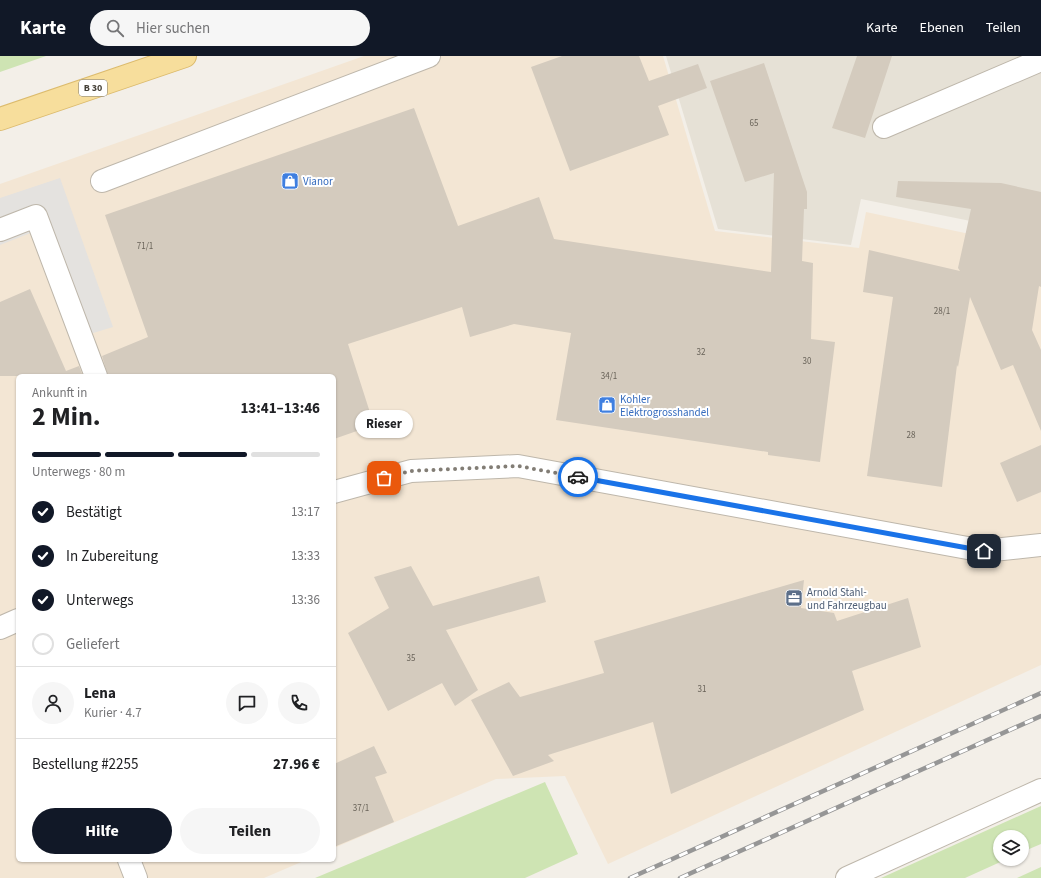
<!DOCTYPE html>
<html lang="de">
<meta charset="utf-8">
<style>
:root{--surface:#fff;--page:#f6f6f6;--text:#202124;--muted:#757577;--line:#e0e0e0;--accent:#111827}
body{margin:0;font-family:"Source Sans 3",sans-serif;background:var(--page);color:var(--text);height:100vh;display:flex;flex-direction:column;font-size:15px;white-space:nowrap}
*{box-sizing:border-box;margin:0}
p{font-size:13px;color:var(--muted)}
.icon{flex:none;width:22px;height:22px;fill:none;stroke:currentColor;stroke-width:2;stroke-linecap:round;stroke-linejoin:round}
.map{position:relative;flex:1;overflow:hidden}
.sheet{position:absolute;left:16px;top:318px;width:320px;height:488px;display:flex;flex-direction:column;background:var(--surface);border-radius:6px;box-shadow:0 1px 3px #0004}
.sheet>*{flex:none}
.tools{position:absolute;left:993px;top:774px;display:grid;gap:8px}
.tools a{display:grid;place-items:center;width:36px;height:36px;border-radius:50%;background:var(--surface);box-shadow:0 1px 3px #0004;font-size:20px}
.pin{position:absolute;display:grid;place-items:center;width:34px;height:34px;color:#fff;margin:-17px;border-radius:8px;box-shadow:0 2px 6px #0006}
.courier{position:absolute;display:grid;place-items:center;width:40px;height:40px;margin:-20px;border:3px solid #1a73e8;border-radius:50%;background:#fff;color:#222;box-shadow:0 1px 5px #0007}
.bubble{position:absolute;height:28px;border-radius:14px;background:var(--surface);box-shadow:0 1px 3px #0004;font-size:13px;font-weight:700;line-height:28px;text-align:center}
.summary em{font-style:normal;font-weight:700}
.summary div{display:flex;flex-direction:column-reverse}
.summary{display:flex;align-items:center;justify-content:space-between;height:68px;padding:0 16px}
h1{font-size:26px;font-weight:700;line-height:30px}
.bar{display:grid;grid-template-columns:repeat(4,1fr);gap:6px 4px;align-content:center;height:48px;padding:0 16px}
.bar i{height:5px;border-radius:3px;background:var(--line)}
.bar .selected{background:var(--accent)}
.bar p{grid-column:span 4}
.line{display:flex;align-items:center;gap:10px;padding:0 16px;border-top:1px solid var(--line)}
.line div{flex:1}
.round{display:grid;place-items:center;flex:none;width:42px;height:42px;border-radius:21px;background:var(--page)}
ol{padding:0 16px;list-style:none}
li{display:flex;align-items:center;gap:12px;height:44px}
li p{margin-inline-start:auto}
li .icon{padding:4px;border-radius:50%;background:var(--accent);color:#fff;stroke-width:4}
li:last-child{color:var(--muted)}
li i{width:22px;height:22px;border:2px solid var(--line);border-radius:50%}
.action{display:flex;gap:8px;margin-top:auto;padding:8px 16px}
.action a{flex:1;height:46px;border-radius:24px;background:var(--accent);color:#fff;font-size:16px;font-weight:700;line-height:46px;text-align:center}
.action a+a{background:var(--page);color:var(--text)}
header{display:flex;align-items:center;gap:24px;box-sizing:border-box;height:56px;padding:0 20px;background:var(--accent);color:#fff}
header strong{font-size:19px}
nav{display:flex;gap:22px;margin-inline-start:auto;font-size:14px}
.search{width:280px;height:36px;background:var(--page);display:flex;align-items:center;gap:10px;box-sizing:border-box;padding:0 14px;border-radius:22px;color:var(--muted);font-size:15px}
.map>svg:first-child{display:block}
</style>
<header>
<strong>Karte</strong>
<div class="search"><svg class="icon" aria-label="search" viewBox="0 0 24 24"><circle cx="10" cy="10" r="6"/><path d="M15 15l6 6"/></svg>Hier suchen</div>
<nav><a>Karte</a><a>Ebenen</a><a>Teilen</a></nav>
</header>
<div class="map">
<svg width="1041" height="822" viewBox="0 0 1041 822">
<rect width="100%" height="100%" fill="#f3efe8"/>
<path fill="#e6e1d6" d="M 666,0 L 1041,0 L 1041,179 L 861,143 L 851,189 L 718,173 Z"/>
<path fill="#f3e6d4" d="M 364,0 L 663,0 L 715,175 L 859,192 L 866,156 L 1041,193 L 1041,609 L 608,808 L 565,720 L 496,723 L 334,792 L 334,320 L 18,320 L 18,804 L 306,804 L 264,822 L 0,822 L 0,128 Z"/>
<path fill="#cee4b3" d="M 0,0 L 46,0 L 0,16 Z
M 545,726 L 578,798 L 525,822 L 315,822 Z
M 1041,750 L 1041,788 L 1022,796 L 1022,781 L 1000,781 L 1000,803 L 1007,803 L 965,822 L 881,822 Z
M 1041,811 L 1041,822 L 1017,822 Z"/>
<path fill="#e4e2df" d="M 60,122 L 113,271 L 90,278 L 51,169 L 0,189 L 0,142 Z"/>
<path fill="#d4cbbe" d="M 562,0 L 639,0 L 649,25 L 698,8 L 707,32 L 658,50 L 669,79 L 570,115 L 531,11 Z
M 857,0 L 892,0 L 865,82 L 832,72 Z
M 764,7 L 807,136 L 807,153 L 804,153 L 802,205 L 813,207 L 811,283 L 835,286 L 820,406 L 768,399 L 768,396 L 556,364 L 571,277 L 514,268 L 470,281 L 462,251 L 348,288 L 374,369 L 334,383 L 334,320 L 108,320 L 102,300 L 148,281 L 105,159 L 414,52 L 458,170 L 539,141 L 554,183 L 771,216 L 774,117 L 745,126 L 710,25 Z
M 898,125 L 1001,127 L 1041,136 L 1041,231 L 1039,230 L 1032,274 L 1041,294 L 1041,375 L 1013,309 L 1001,314 L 970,241 L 958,311 L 957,309 L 942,431 L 867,420 L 893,241 L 863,236 L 869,194 L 960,215 L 958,212 L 971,153 L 896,141 Z
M 30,233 L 66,315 L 79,310 L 83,320 L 0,320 L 0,246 Z
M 1041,389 L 1041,436 L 1017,446 L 1000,407 Z
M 411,510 L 433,550 L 539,520 L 546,546 L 446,574 L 478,634 L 455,650 L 442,627 L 388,655 L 348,577 L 389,552 L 374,521 Z
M 804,524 L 801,552 L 834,557 L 837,565 L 908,542 L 921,591 L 852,615 L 864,654 L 671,738 L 653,666 L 548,699 L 554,705 L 513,720 L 471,644 L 509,626 L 520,641 L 604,617 L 594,585 Z
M 374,690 L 387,717 L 375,721 L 394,766 L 334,791 L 334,708 Z"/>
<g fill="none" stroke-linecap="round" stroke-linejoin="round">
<defs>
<path id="minor" d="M 884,71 L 1041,4
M 102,125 L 429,0
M 0,174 L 36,160 L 96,320
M 334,436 L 411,415 L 518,410 L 984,495 L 1041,489
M 0,572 L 18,564
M 129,804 L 136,822
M 847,822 L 1041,734"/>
<path id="major" d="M 0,63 L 185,0"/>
</defs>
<use href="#minor" stroke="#beb7ab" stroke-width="24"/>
<use href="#major" stroke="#dcbb6d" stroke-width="24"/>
<use href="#minor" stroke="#fff" stroke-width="22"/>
<use href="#major" stroke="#f7de9c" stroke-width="22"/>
<defs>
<path id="rail" d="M 630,822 L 1041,637
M 680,822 L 1041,660"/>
</defs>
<use href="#rail" stroke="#969696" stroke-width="4.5"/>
<use href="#rail" stroke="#fff" stroke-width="3" stroke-dasharray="9" stroke-linecap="butt"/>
</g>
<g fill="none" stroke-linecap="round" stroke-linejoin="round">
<path stroke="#827d75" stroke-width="4" stroke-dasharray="0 7.2" d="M 384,422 L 411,415 L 518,410 L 578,421"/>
<path stroke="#1a73e8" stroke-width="5" d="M 578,421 L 984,495"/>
</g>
<defs>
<symbol id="shop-square" viewBox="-11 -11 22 22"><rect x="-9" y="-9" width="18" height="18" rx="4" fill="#3f7fe0" stroke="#fff"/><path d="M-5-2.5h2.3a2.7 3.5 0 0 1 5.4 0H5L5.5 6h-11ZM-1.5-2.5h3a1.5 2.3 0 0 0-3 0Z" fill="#fff"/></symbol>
<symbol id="office-square" viewBox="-11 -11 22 22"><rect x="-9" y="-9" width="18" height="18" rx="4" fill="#5c6f8a" stroke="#fff"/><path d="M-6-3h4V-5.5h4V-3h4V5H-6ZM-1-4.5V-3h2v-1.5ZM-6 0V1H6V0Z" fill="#fff"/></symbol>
</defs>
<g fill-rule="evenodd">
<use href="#shop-square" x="280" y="115" width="20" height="20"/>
<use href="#shop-square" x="597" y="339" width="20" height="20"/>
<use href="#office-square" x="784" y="532" width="20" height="20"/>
</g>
<g text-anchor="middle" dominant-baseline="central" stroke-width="4" stroke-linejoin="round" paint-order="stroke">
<g font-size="9" fill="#696359">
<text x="754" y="67">65</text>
<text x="145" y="190">71/1</text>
<text x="942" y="255">28/1</text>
<text x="701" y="296">32</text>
<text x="807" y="305">30</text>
<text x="609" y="320">34/1</text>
<text x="911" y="379">28</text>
<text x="411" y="602">35</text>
<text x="702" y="633">31</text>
<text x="361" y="752">37/1</text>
</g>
<rect fill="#fff" stroke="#7d7973" stroke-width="1" x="79" y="24" width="28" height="16" rx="3"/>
<g font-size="10" font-weight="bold" fill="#454037">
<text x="93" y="32">B 30</text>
</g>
<g font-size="11" fill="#366cbe" stroke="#fff" text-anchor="start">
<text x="303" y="125">Vianor</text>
<text x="620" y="343">Kohler<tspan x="620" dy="13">Elektrogrosshandel</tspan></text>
</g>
<g font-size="11" fill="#4e5e75" stroke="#fff" text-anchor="start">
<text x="807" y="536">Arnold Stahl-<tspan x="807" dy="13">und Fahrzeugbau</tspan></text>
</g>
</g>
</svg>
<div class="tools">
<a><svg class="icon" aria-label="layers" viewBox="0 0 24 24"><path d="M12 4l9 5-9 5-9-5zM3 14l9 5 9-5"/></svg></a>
</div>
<div class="pin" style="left:384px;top:422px;background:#ea580c"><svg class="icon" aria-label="bag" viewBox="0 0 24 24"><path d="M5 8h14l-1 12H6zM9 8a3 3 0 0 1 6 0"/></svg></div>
<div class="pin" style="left:984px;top:495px;background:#1f2937"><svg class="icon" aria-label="home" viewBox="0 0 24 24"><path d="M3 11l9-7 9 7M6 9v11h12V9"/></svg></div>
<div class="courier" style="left:578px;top:421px"><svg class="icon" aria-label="car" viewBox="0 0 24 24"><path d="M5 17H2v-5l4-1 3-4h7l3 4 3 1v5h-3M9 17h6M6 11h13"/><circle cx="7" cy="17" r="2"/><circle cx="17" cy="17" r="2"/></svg></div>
<div class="bubble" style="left:355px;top:354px;width:58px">Rieser</div>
<section class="sheet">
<div class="summary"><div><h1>2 Min.</h1><p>Ankunft in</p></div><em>13:41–13:46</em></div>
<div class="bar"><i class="selected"></i><i class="selected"></i><i class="selected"></i><i></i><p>Unterwegs · 80 m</p></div>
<ol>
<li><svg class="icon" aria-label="check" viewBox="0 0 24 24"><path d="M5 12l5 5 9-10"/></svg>Bestätigt<p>13:17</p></li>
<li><svg class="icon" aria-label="check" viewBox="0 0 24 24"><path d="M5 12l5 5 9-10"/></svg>In Zubereitung<p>13:33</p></li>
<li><svg class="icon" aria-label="check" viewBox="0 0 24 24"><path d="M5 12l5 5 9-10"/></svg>Unterwegs<p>13:36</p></li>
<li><i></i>Geliefert</li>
</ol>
<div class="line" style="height:72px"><a class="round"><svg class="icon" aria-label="person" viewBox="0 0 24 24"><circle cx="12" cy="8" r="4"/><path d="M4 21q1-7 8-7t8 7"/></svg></a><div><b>Lena</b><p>Kurier · 4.7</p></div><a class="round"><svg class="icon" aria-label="chat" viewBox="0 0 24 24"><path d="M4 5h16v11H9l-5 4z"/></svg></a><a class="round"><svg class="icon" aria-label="phone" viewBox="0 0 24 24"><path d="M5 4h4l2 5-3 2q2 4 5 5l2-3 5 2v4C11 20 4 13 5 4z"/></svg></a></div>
<div class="line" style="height:52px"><div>Bestellung #2255</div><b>27.96 €</b></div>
<div class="action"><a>Hilfe</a><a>Teilen</a></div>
</section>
</div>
